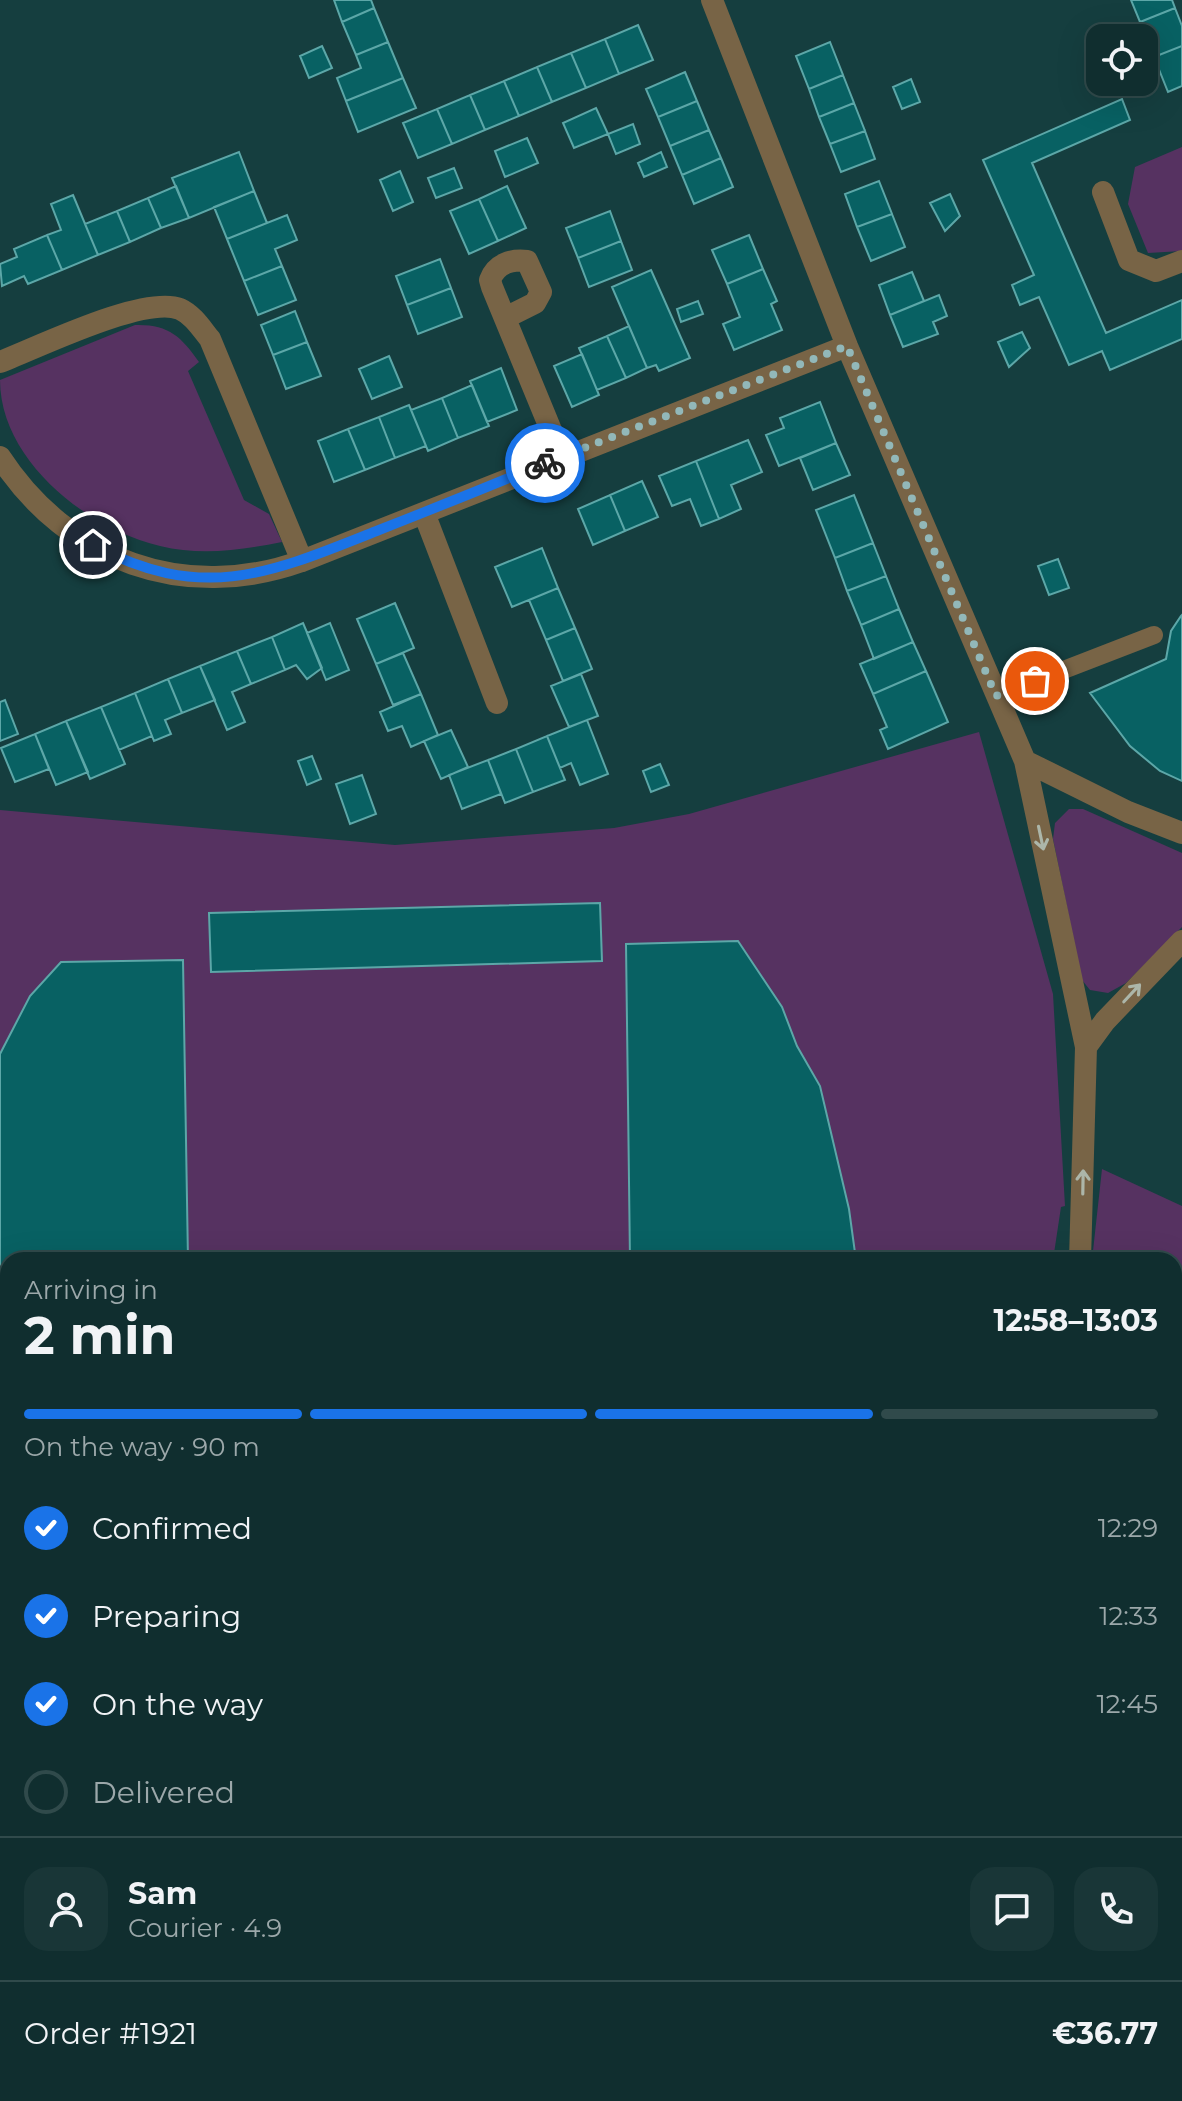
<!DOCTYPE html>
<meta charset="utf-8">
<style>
:root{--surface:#102e2f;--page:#193637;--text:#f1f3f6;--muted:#9ca8aa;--line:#304a4b;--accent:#1a73e8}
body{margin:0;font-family:Montserrat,sans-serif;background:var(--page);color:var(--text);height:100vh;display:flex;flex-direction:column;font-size:30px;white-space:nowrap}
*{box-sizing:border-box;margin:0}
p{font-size:26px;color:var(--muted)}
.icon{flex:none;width:44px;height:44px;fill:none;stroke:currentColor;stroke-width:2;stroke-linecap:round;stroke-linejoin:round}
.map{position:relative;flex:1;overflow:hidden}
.drawer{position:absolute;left:0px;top:1252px;width:1182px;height:850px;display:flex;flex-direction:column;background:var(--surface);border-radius:24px 24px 0 0;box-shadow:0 8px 32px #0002,0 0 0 2px var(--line)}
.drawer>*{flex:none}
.buttons{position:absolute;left:1086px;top:24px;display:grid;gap:16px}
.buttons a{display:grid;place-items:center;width:72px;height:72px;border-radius:16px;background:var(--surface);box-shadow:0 8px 32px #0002,0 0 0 2px var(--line);font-size:40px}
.pin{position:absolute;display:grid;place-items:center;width:68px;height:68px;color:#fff;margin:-34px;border:4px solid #fff;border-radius:50%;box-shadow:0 2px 8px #0007}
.courier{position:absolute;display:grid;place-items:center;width:80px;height:80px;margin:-40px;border:6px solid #1a73e8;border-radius:50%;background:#fff;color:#222;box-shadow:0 2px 10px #0007}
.head em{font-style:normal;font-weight:700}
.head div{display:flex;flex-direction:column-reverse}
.head{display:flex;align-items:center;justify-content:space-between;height:136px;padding:0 24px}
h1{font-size:52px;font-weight:700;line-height:60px}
.bar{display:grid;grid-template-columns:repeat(4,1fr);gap:12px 8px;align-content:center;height:96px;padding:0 24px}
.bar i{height:10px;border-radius:6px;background:var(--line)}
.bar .on{background:var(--accent)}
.bar p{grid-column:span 4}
.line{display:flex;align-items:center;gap:20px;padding:0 24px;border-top:2px solid var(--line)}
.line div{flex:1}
.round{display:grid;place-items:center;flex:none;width:84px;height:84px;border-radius:24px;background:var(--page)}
ol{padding:0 24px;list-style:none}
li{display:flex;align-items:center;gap:24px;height:88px}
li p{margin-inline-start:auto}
li .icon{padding:8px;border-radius:50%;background:var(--accent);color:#fff;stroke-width:4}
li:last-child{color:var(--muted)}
li i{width:44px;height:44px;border:4px solid var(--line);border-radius:50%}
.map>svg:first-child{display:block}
</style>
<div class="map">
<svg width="1182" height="2101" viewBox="0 0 1182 2101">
<rect width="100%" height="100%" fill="#153e3f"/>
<path fill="#563261" d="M 1182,147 L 1182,251 L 1148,253 L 1128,204 L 1135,167 Z
M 135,325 C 168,324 181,336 199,362 L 188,371 L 244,500 L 269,514 L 282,542 C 242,550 201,556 160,546 C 87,529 0,460 0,380 Z
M 979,732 L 1053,994 L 1065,1206 L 1061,1207 L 1053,1260 L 8,1260 L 8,1740 L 0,1740 L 0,810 L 395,845 L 614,828 L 689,814 Z
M 1069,809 L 1083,809 L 1182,853 L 1182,927 L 1126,983 L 1108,993 L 1090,990 L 1082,980 L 1053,839 L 1055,823 Z
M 1102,1169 L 1182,1206 L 1182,1891 L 1174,1889 L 1174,1260 L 1092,1260 Z"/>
<path fill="#086163" stroke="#5ca7a8" stroke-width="2" d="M 334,0 L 371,0 L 374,8 L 342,22 Z
M 1131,0 L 1172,0 L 1175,8 L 1140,22 Z
M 374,8 L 388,42 L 356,55 L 342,22 Z
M 1175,8 L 1182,26 L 1182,46 L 1154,57 L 1140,22 Z
M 638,25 L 653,60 L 619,74 L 605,39 Z
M 605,39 L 619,74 L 586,88 L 571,53 Z
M 388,42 L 403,78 L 346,101 L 337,78 L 361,68 L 356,55 Z
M 830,42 L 843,75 L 809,89 L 796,56 Z
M 322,46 L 332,68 L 309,78 L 300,56 Z
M 1182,46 L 1182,86 L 1168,92 L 1154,57 Z
M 571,53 L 586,88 L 552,102 L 537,67 Z
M 537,67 L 552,102 L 519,116 L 504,81 Z
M 685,72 L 697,101 L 658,117 L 646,89 Z
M 843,75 L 854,103 L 819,117 L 809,89 Z
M 403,78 L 416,108 L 358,132 L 346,101 Z
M 911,79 L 920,102 L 902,109 L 893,87 Z
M 504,81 L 519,116 L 485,130 L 470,95 Z
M 470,95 L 485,130 L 452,144 L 437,109 Z
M 1122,99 L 1130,120 L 1032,163 L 1106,333 L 1182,300 L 1182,339 L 1110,370 L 1102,351 L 1069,365 L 1039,297 L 1020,305 L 1012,285 L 1034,275 L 983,160 Z
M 697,101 L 709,130 L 670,146 L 658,117 Z
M 854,103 L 865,131 L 830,144 L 819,117 Z
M 596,108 L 608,134 L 574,148 L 563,123 Z
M 437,109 L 452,144 L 418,158 L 403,123 Z
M 633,124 L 640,144 L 616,154 L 608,134 Z
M 709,130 L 721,158 L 682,175 L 670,146 Z
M 865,131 L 875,159 L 841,172 L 830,144 Z
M 527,138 L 538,163 L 505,177 L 495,151 Z
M 239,152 L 254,191 L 189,218 L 172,178 Z
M 661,152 L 667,167 L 644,177 L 638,163 Z
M 721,158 L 733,187 L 694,204 L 682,175 Z
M 454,168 L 462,188 L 436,198 L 428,178 Z
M 400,171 L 413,202 L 393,211 L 380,180 Z
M 879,181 L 892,214 L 857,227 L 845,194 Z
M 176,186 L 189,218 L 161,228 L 148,198 Z
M 507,186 L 526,228 L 498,241 L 479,199 Z
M 254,191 L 267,223 L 227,239 L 214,207 Z
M 950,194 L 960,216 L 945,231 L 930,203 Z
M 73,195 L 98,255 L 62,270 L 47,235 L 61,230 L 51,204 Z
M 148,198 L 161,228 L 130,242 L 117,211 Z
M 479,199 L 498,241 L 469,254 L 450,211 Z
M 117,211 L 130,242 L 98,255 L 85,224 Z
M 610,211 L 621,241 L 578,258 L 566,228 Z
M 892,214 L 905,247 L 871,261 L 857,227 Z
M 287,215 L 297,240 L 275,249 L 282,266 L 244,281 L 227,239 Z
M 47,235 L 62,270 L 28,284 L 24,276 L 2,286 L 0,264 L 17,257 L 14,249 Z
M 749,235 L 763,269 L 727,284 L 712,250 Z
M 621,241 L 632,270 L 589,287 L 578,258 Z
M 440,259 L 451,288 L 407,305 L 396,276 Z
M 282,266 L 296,300 L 258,315 L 244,281 Z
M 763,269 L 777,301 L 771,304 L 782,330 L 734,350 L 723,324 L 740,317 L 727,284 Z
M 651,270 L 690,358 L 659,371 L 656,365 L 647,368 L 612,287 Z
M 912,272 L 924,301 L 890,315 L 879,285 Z
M 451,288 L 462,317 L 418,334 L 407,305 Z
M 939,295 L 947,316 L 933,322 L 938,334 L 903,347 L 890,315 Z
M 698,301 L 703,314 L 681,322 L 677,309 Z
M 295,311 L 307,342 L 273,355 L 261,325 Z
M 629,326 L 647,368 L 626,378 L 607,336 Z
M 1022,332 L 1030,348 L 1009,367 L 998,342 Z
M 607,336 L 626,378 L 597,390 L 579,348 Z
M 307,342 L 321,376 L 286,389 L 273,355 Z
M 582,354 L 599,395 L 572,407 L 554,366 Z
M 389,356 L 402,387 L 372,399 L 359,369 Z
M 501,368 L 517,410 L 487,422 L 470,381 Z
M 472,385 L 489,426 L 458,438 L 442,398 Z
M 442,398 L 458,438 L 428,451 L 411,410 Z
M 820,402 L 836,443 L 779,466 L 766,435 L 784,428 L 780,418 Z
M 409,405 L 426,446 L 395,458 L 379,417 Z
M 379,417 L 395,458 L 365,470 L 348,429 Z
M 348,429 L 365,470 L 334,482 L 318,441 Z
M 748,440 L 762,472 L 731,485 L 741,509 L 719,519 L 696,461 Z
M 836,443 L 850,475 L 813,490 L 800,458 Z
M 696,461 L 719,519 L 701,526 L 690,499 L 672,506 L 659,476 Z
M 642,481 L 658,517 L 625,531 L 610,495 Z
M 610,495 L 625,531 L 593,545 L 578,509 Z
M 854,495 L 873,543 L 835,558 L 816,510 Z
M 873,543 L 886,576 L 847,591 L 835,558 Z
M 542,548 L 558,588 L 512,607 L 495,567 Z
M 1058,559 L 1069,588 L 1049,595 L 1038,566 Z
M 886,576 L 899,609 L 861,625 L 847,591 Z
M 558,588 L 575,628 L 546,640 L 529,600 Z
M 395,603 L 414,648 L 376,664 L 357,619 Z
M 899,609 L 913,642 L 874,659 L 861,625 Z
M 1181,616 L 1182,615 L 1182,781 L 1160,771 L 1130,746 L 1090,693 L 1166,659 L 1171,631 Z
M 303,623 L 322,668 L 307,679 L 296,665 L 285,670 L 272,637 Z
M 330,623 L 349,670 L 326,680 L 307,633 Z
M 575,628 L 592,669 L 563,681 L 546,640 Z
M 272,637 L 285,670 L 251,684 L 237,651 Z
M 913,642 L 926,671 L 873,694 L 860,664 Z
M 237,651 L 251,684 L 232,692 L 245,722 L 227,730 L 200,666 Z
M 403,653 L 421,694 L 393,705 L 376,664 Z
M 200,666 L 215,700 L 182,713 L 168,679 Z
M 926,671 L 948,722 L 888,749 L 880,730 L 887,727 L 873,694 Z
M 581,674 L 598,716 L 569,727 L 551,686 Z
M 168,679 L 182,713 L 165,720 L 171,734 L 154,741 L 135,693 Z
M 135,693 L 152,736 L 119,750 L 101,707 Z
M 421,694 L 438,735 L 411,747 L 402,726 L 388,731 L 380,712 Z
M 5,700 L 18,734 L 0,741 L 0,702 Z
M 101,707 L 125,764 L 90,779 L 66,721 Z
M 587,720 L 608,774 L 580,785 L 571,763 L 560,768 L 547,736 Z
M 66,721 L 88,772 L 56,785 L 35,734 Z
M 451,730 L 468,767 L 441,779 L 424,741 Z
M 35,734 L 49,769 L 15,782 L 1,748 Z
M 547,736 L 565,780 L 533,792 L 516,749 Z
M 516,749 L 533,792 L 505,803 L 488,760 Z
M 312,756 L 321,779 L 307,785 L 298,761 Z
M 488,760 L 501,794 L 462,809 L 449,775 Z
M 660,764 L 669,785 L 651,792 L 643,771 Z
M 362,775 L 376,814 L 350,824 L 336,784 Z
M 600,903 L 602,961 L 211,972 L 209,913 Z
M 738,941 L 782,1007 L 797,1046 L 820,1086 L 849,1209 L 856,1260 L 630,1260 L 626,944 Z
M 183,960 L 188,1260 L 8,1260 L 8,1593 L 0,1576 L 0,1054 L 30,996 L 61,962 Z
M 0,1926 L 8,1926 L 8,1986 L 0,1985 Z
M 92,2094 L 166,2094 L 166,2101 L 92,2101 Z
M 696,2094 L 722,2094 L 722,2101 L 696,2101 Z
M 722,2094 L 759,2094 L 759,2101 L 722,2101 Z
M 769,2094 L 784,2094 L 784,2101 L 769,2101 Z
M 818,2094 L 841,2094 L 840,2101 L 817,2101 Z
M 841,2094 L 866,2094 L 866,2101 L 840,2101 Z
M 907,2094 L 949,2094 L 948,2101 L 906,2101 Z
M 949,2094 L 964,2094 L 963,2101 L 948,2101 Z
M 1102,2094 L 1167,2094 L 1168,2101 L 1102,2101 Z"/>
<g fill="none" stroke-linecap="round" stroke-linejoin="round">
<path stroke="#786446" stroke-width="18" d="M 996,696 L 1154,635"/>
<path stroke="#786446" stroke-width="22" d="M 712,0 L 847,346 L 1025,761 L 1128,812 L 1182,833
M 1103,192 L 1129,260 L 1156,271 L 1182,261
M 505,318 L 535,303 L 541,292 L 527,261 C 511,259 496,264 490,280 L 492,287 L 553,435 L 562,456
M 0,362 C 39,347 144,295 180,309 C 193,315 201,328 210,339 L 302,561
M 0,457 C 68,561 185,603 302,561 L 847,346
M 424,513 L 497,703
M 1025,761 L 1086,1047 L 1080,1260
M 1086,1047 L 1105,1021 L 1182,941
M 230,2094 L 230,2101"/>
<path stroke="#9c7c4b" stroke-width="22" d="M 0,1833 L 8,1833
M 1174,1949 L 1182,1952"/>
</g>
<defs><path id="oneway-shaft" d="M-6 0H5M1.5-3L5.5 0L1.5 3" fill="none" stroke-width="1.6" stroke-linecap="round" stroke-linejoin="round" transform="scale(2)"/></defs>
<g stroke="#acb6a9">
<use href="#oneway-shaft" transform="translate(1041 838) rotate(78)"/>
<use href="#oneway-shaft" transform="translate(1132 993) rotate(-47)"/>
<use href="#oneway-shaft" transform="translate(1083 1182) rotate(-89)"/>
</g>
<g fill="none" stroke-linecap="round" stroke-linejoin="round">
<path stroke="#92b8b9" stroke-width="8" stroke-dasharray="0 14.4" d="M 545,463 L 847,346 L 996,696 L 1035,681"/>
<path stroke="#1a73e8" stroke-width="10" d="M 93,545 C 204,604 271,573 379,530 C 435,508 490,486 545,463"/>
</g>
</svg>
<div class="buttons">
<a><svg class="icon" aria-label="locate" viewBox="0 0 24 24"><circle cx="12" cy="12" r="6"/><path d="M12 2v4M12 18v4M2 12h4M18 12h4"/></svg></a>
</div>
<div class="pin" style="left:1035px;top:681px;background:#ea580c"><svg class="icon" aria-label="bag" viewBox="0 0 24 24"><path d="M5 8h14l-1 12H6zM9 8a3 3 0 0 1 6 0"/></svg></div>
<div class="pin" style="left:93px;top:545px;background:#1f2937"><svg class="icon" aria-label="home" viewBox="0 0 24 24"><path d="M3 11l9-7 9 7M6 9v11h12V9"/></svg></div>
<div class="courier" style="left:545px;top:463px"><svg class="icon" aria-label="bike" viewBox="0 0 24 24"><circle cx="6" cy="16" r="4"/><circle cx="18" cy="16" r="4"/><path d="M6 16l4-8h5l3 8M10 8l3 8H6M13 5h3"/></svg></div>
<section class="drawer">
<div class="head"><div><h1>2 min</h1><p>Arriving in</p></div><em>12:58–13:03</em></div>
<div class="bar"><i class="on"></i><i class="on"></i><i class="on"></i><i></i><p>On the way · 90 m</p></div>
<ol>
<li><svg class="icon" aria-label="check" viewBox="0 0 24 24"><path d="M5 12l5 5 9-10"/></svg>Confirmed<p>12:29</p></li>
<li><svg class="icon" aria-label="check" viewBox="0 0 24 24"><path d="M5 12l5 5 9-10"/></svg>Preparing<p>12:33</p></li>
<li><svg class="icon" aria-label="check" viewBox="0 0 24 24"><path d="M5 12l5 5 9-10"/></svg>On the way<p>12:45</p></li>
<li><i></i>Delivered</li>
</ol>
<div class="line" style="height:144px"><a class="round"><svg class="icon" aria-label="person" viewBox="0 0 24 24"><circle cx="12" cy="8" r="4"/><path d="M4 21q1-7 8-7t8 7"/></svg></a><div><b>Sam</b><p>Courier · 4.9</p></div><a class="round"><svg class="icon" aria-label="chat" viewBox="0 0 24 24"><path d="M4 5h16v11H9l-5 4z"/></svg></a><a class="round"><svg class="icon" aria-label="phone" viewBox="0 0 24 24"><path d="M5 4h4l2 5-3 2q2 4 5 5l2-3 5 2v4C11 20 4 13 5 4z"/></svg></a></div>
<div class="line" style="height:104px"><div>Order #1921</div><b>€36.77</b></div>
</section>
</div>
